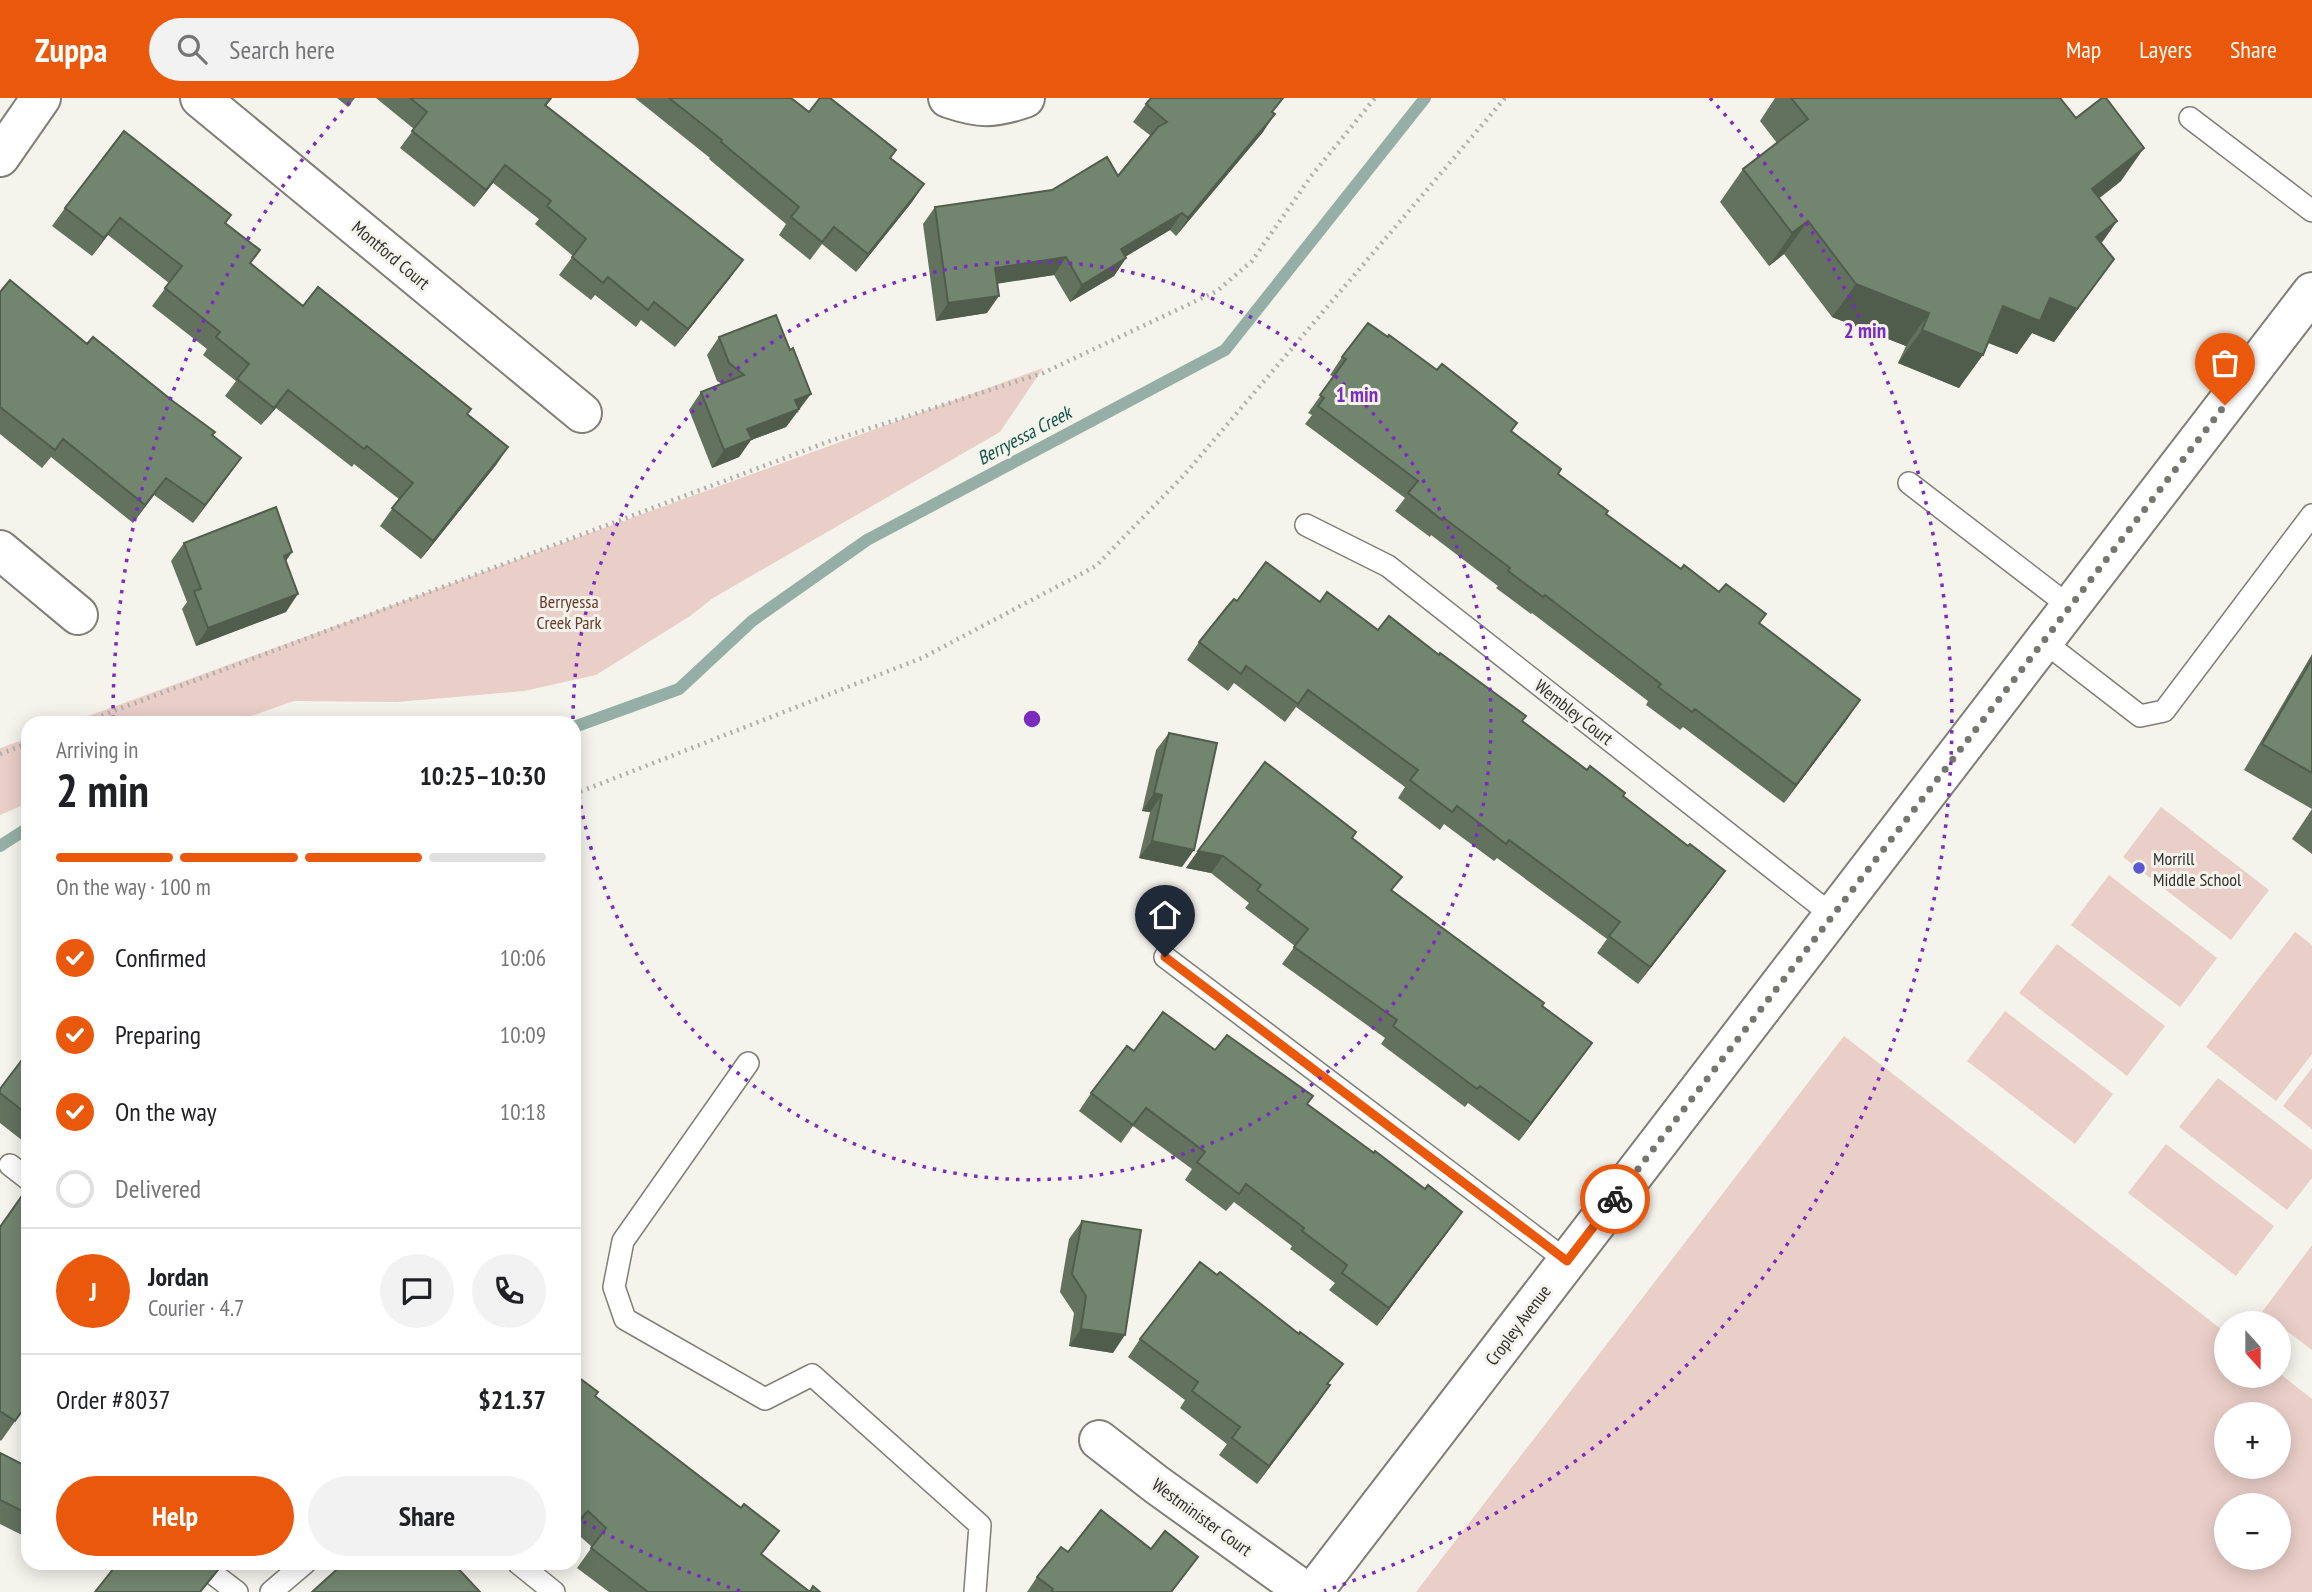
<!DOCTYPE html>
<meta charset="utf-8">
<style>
:root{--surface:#fff;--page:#f2f2f2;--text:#202124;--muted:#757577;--line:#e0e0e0;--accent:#ea580c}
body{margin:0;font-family:"PT Sans Narrow",sans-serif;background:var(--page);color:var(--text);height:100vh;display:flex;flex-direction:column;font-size:26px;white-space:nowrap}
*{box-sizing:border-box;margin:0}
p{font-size:23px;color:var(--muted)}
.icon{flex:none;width:38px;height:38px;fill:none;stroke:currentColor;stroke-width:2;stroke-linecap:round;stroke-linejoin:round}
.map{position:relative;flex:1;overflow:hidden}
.panel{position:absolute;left:21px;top:618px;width:560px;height:854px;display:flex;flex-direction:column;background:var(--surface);border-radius:21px;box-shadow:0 4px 18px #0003}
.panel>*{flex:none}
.needle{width:46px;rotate:159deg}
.buttons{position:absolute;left:2214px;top:1213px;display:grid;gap:14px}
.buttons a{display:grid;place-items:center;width:77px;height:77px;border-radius:50%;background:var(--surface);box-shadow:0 4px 18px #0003;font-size:35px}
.pin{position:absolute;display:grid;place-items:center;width:60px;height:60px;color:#fff;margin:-72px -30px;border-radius:50% 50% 50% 0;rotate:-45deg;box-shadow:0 0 7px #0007}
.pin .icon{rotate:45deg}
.courier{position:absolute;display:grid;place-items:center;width:70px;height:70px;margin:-35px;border:5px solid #ea580c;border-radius:50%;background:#fff;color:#222;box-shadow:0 2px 9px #0007}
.head em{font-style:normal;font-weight:700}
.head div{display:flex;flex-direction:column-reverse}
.head{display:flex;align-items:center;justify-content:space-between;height:119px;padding:0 35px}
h1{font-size:46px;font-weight:700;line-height:52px}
.bar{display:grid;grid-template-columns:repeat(4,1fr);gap:10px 7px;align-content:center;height:84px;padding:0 35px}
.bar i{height:9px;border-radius:5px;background:var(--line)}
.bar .active{background:var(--accent)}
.bar p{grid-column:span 4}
.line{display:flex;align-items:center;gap:18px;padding:0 35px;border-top:2px solid var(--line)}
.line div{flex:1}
.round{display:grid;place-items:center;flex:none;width:74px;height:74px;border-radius:37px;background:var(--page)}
ol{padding:0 35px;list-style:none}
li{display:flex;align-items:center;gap:21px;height:77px}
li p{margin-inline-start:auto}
li .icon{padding:7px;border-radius:50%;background:var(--accent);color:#fff;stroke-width:4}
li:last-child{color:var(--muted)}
li i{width:38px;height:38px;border:4px solid var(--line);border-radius:50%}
.action{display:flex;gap:14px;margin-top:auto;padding:14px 35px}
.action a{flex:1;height:80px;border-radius:42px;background:var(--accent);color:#fff;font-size:28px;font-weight:700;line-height:80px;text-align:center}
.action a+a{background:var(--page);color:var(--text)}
header{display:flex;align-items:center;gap:42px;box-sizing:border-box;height:98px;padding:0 35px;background:var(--accent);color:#fff}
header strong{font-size:33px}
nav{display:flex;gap:38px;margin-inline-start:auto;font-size:24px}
.search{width:490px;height:63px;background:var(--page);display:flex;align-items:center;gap:18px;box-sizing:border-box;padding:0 24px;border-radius:38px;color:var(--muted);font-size:26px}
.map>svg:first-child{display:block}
</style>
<header>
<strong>Zuppa</strong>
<div class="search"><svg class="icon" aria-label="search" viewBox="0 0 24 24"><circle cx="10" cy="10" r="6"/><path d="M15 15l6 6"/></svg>Search here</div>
<nav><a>Map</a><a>Layers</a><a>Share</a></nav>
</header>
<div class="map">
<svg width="2312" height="1494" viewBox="0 0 2312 1494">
<rect width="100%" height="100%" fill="#f4f3ec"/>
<path fill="#eacfc8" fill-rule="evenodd" d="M 1043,270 L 1000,334 L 713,500 L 690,518 L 596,577 L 524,593 L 397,604 L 294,603 L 231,625 L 69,625 Z
M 28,640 L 28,705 L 0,717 L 0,650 Z
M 2161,709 L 2269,792 L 2231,842 L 2123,759 Z
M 2109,777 L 2217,860 L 2180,909 L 2071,827 Z
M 2295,834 L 2312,847 L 2312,956 L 2276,1003 L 2206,949 Z
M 2057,846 L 2165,928 L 2127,978 L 2019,895 Z
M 2005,913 L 2113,996 L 2075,1046 L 1967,963 Z
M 1844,938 L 2226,1235 L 2226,1278 L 2278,1278 L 2279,1275 L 2312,1301 L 2312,1494 L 1416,1494 ZM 2278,1316 L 2278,1368 L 2226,1368 L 2226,1316 ZM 2226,1407 L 2278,1407 L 2278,1460 L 2226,1460 Z
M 2312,970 L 2312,1031 L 2283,1008 Z
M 2218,980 L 2312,1052 L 2312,1080 L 2287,1112 L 2179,1029 Z
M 2166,1046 L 2274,1128 L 2236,1178 L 2128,1095 Z
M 2312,1147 L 2312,1252 L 2262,1214 Z"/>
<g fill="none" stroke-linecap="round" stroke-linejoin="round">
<path stroke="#95afa6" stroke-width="12" d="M 574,629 L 679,591 L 752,523 L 867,442 L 1225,252 L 1425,0
M 0,748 L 28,730"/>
<defs>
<path id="service" d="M 2190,20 L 2312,113
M 1909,385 L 2069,508
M 1306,427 L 1388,468 L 1832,817
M 2043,543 L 2140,618 L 2164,613 L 2312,417
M 1165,859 L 1567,1163
M 748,965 L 623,1143 L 614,1189 L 625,1221 L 765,1301 L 812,1277 L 980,1427 L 975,1494
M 10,1067 L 28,1081
M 199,1465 L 237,1494
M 518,1465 L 554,1494
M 271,1494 L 305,1465"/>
<path id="minor" d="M 200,0 L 582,315
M 948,0 C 980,11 993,11 1025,0
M 0,59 L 41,0
M 0,452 L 78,517
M 1099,1342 L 1157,1387 L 1306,1494"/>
<path id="tertiary" d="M 1313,1494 L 2312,194"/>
</defs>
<use href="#service" stroke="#7f7f78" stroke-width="24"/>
<use href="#minor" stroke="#7f7f78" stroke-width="42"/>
<use href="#tertiary" stroke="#7f7f78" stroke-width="42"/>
<path stroke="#b0afaa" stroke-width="4.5" stroke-dasharray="2 5" stroke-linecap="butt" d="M 82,625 L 830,343 L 1043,275 L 1217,193 L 1252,163 L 1312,77 L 1375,0
M 0,656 L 28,645
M 574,696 L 922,560 L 1096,468 L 1185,376 L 1505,0"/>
<use href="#service" stroke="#fff" stroke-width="21"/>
<use href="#minor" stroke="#fff" stroke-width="38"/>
<use href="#tertiary" stroke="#fff" stroke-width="38"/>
</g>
<path fill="#62725f" d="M 337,0 L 355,0 L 348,9 Z
M 376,0 L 552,0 L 546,8 L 730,180 L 675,249 L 641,222 L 636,229 L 595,197 L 591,202 L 559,177 L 573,158 L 535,126 L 539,121 L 493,85 L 474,109 L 400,50 L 414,31 Z
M 635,0 L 791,0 L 809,14 L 891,60 L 924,86 L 912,104 L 856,174 L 822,146 L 810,162 L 779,137 L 786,126 L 709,61 L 710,60 Z
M 1775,0 L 2060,0 L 2121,83 L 2099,100 L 2117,123 L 2101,145 L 2114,161 L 2054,244 L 2032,235 L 2017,256 L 1988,245 L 1959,290 L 1898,265 L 1906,248 L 1832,219 L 1784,156 L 1769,168 L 1720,104 L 1743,71 L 1777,45 L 1760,23 Z
M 1146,6 L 1273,15 L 1263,34 L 1176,138 L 1170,132 L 1125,159 L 1126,160 L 1114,178 L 1070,204 L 1054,177 L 997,185 L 987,215 L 936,223 L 923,126 L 935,109 L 1052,92 L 1118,78 L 1151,38 L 1133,24 Z
M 65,110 L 231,117 L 226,125 L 260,152 L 250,166 L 303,208 L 468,316 L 508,349 L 496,367 L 421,461 L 380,428 L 399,401 L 354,366 L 352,369 L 276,310 L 261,327 L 225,298 L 236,283 L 203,257 L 207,251 L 152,208 L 169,185 L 108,137 L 92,158 L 52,128 Z
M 0,194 L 87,246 L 213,337 L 241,360 L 193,425 L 154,397 L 133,425 L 51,359 L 42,370 L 0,336 Z
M 719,239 L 799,314 L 796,315 L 786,329 L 751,342 L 739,359 L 712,370 L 689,312 L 701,294 L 722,286 L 717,283 L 707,257 Z
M 1342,259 L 1511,334 L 1558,376 L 1606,416 L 1681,471 L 1760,525 L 1848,620 L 1784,705 L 1683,629 L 1680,632 L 1646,607 L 1648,603 L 1532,515 L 1531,516 L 1496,490 L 1498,488 L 1431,437 L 1430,439 L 1395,413 L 1405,400 L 1305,326 L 1312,317 L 1308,315 L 1334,279 L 1330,277 Z
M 184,445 L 286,463 L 286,514 L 196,548 L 182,511 L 187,504 L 171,463 Z
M 1237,503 L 1320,504 L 1378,532 L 1522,623 L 1688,748 L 1725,773 L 1713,790 L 1638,886 L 1597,855 L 1607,841 L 1497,760 L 1494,763 L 1444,726 L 1440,732 L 1398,700 L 1405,689 L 1296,609 L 1285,624 L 1234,585 L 1228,593 L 1187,562 L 1199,544 Z
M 2312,556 L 2312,756 L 2292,741 L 2312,711 L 2244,672 Z
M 1169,635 L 1182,769 L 1139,760 L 1150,714 L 1142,713 L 1156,652 Z
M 1352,740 L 1392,793 L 1592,945 L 1519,1043 L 1468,1005 L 1465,1009 L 1381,946 L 1385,940 L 1282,866 L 1295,848 L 1245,810 L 1249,805 L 1211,775 L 1186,770 L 1198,753 Z
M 1215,952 L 1308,1006 L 1450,1131 L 1377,1228 L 1329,1192 L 1335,1185 L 1290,1151 L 1292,1148 L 1234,1104 L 1226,1113 L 1185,1082 L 1192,1071 L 1133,1028 L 1121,1045 L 1079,1013 L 1091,995 L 1134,953 Z
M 28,954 L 28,1047 L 0,1025 L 0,991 Z
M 1082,1123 L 1113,1255 L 1069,1248 L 1074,1215 L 1060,1194 L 1069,1141 Z
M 0,1129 L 28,1305 L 1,1343 L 0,1342 Z
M 1140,1241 L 1328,1286 L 1318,1305 L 1257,1386 L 1219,1357 L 1227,1346 L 1180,1310 L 1185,1302 L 1128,1259 Z
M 574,1276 L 595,1298 L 762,1457 L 810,1494 L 820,1494 L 609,1494 L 577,1470 L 592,1449 L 574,1433 Z
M 0,1355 L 28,1369 L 28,1440 L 0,1426 Z
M 1151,1451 L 1198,1459 L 1172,1494 L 1027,1494 L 1037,1479 L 1068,1454 Z"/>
<path fill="#505d4d" d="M 1275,16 L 1263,34 L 1176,138 L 1188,120 Z
M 2144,50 L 2121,83 L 2069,124 L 2092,91 Z
M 505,67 L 493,85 L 474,109 L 486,92 Z
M 924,86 L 912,104 L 856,174 L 868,156 Z
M 1182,115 L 1170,132 L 1108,169 L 1121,151 Z
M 120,120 L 108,137 L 92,158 L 104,140 Z
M 1808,123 L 1784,156 L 1769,168 L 1792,135 Z
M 2117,123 L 2094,156 L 2096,139 Z
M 1066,159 L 1054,177 L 983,188 L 995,170 Z
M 1126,160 L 1114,178 L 1070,204 L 1082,187 Z
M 2114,161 L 2054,244 L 2032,235 L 2017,256 L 1979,241 L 2003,208 L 2050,200 Z
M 743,162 L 730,180 L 675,249 L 688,231 Z
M 1856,186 L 1929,215 L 1906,248 L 1832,219 Z
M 999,198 L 987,215 L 936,223 L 948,205 Z
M 1922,232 L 1983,257 L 1959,290 L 1898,265 Z
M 288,292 L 276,310 L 261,327 L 274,310 Z
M 811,296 L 786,329 L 751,342 L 739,359 L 712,370 L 724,352 L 747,331 L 795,302 Z
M 508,349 L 496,367 L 421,461 L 433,443 Z
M 241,360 L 229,377 L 193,425 L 205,407 Z
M 166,380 L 154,397 L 133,425 L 145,407 Z
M 292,454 L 280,472 L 284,458 Z
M 298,496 L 286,514 L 196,548 L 208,530 Z
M 1860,602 L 1848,620 L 1784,705 L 1796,687 Z
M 1154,695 L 1162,697 L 1150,714 L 1142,713 Z
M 1152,743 L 1194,752 L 1182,769 L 1139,760 Z
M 1198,753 L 1223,758 L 1211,775 L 1186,770 Z
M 1725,773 L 1713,790 L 1638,886 L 1650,869 Z
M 1592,945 L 1579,963 L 1519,1043 L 1531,1025 Z
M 1462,1114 L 1450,1131 L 1377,1228 L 1389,1210 Z
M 1081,1231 L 1125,1237 L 1113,1255 L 1069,1248 Z
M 1330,1287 L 1318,1305 L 1257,1386 L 1269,1368 Z
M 588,1413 L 575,1433 L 574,1433 L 574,1427 Z"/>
<path fill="#72856e" stroke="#505d4d" stroke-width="2" d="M 410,0 L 551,0 L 545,7 L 743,162 L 688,231 L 654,204 L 648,212 L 608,179 L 603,185 L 572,159 L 586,141 L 547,108 L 551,103 L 505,67 L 486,92 L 412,33 L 427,14 Z
M 669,0 L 791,0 L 809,14 L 820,0 L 830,0 L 896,52 L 890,60 L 924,86 L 868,156 L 834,129 L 822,144 L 791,119 L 799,109 L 721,44 L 722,42 Z
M 1151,0 L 1283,0 L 1272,14 L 1275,16 L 1188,120 L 1182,115 L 1121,151 L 1126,160 L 1082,187 L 1066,159 L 995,170 L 999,198 L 948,205 L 935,109 L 1052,92 L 1107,59 L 1118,78 L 1158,29 L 1167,24 L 1146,6 Z
M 1791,0 L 2060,0 L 2076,20 L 2102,0 L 2106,0 L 2144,50 L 2092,91 L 2117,123 L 2096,139 L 2114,161 L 2077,211 L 2050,200 L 2040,223 L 2003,208 L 1983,257 L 1922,232 L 1929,215 L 1856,186 L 1808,123 L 1792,135 L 1743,71 L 1808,21 Z
M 124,33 L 231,117 L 225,125 L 260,152 L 250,165 L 303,208 L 318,189 L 471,311 L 467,316 L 508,349 L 433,443 L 392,410 L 413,385 L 367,348 L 364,351 L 288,292 L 274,310 L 237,281 L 249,266 L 216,239 L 220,234 L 165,190 L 182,168 L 120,120 L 104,140 L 65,110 Z
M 10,182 L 87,246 L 93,239 L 174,304 L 215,334 L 212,337 L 241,360 L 205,407 L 166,380 L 145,407 L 63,341 L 55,352 L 0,309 L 0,194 Z
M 776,217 L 790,252 L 793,250 L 811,296 L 795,302 L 799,311 L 747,331 L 752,341 L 724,352 L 701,294 L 744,277 L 729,265 L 719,239 Z
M 1368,225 L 1388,239 L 1389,237 L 1437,272 L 1442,266 L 1468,286 L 1517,325 L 1511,333 L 1561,371 L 1558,376 L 1608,413 L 1606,416 L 1681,471 L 1684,467 L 1719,494 L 1726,486 L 1766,516 L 1759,525 L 1860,602 L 1796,687 L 1695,611 L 1692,614 L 1658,589 L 1661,586 L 1545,497 L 1543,499 L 1508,473 L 1510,470 L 1444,420 L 1442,422 L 1408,395 L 1418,383 L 1318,308 L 1324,300 L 1320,297 L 1346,261 L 1342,259 Z
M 276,409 L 292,454 L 284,458 L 298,496 L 208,530 L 194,493 L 201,491 L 184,445 Z
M 1266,464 L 1320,504 L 1327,494 L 1378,532 L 1389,518 L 1439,557 L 1440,555 L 1526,618 L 1522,623 L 1587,672 L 1590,668 L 1625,695 L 1623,698 L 1688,748 L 1690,746 L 1725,773 L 1650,869 L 1609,838 L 1620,824 L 1509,742 L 1506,746 L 1457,708 L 1452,714 L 1410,682 L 1418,672 L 1308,592 L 1298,606 L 1246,568 L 1241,576 L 1199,544 L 1228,508 L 1234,501 L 1237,503 Z
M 2312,561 L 2312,675 L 2262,646 Z
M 1169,635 L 1217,645 L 1194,752 L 1152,743 L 1162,697 L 1154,695 Z
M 1265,664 L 1356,734 L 1352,740 L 1402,779 L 1391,792 L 1544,905 L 1542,908 L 1592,945 L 1531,1025 L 1480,988 L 1477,991 L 1393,928 L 1397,922 L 1294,849 L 1308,831 L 1257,792 L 1261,787 L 1223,758 L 1198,753 Z
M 1163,914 L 1215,952 L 1227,937 L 1313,998 L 1307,1006 L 1374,1055 L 1375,1053 L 1425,1091 L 1428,1087 L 1462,1114 L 1389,1210 L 1342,1175 L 1347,1167 L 1302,1133 L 1304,1130 L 1246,1086 L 1239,1096 L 1197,1064 L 1205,1054 L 1146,1010 L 1133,1027 L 1091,995 L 1127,948 L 1134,953 Z
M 28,954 L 28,1017 L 0,995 L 0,991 Z
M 24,1095 L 28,1098 L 28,1305 L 15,1323 L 0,1313 L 0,1129 Z
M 1082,1123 L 1141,1132 L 1125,1237 L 1081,1231 L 1086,1198 L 1072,1176 Z
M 1200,1164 L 1217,1177 L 1220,1174 L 1299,1236 L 1300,1234 L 1343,1266 L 1327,1286 L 1330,1287 L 1269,1368 L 1232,1340 L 1240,1329 L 1192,1293 L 1198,1284 L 1140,1241 Z
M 574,1276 L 598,1294 L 595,1298 L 741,1410 L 744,1406 L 779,1433 L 761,1456 L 810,1494 L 813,1488 L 820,1494 L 648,1494 L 591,1450 L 606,1430 L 588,1413 L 574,1427 Z
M 0,1355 L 28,1369 L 28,1416 L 0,1402 Z
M 1101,1412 L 1151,1451 L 1165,1433 L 1198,1459 L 1171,1494 L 1051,1494 L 1053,1491 L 1037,1479 L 1061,1449 L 1068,1454 Z
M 118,1465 L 209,1465 L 218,1472 L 200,1494 L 95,1494 Z
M 344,1465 L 453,1465 L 480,1494 L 312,1494 Z"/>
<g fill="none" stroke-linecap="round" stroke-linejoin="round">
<path stroke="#767671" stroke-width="7" stroke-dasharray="0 12.6" d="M 1615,1101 L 2225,307"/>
<path stroke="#ea580c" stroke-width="9" d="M 1165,859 L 1567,1163 L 1615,1101"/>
</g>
<g fill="none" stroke="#7b2cbf" stroke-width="3.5" stroke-dasharray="3.5 7">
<path d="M573 621A459 459 0 1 1 574 653"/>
<path d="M740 1493A919 919 0 0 1 579 1421M113 621A919 919 0 0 1 354 0M1710 0A919 919 0 0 1 1324 1493"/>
</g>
<circle fill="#5b59d1" stroke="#f4f3ec" stroke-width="2.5" cx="2139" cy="770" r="7"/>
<g text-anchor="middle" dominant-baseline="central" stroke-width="6" stroke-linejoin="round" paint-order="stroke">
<g font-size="18" fill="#32322f" stroke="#f4f3ec">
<text transform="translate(391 157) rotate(40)">Montford Court</text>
<text transform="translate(1574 614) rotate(38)">Wembley Court</text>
<text transform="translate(1518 1227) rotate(-53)">Cropley Avenue</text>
<text transform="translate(1202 1419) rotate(36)">Westminister Court</text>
</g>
<g font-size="18" fill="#68392c" stroke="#f4f3ec">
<text x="569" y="503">Berryessa<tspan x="569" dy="21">Creek Park</tspan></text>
</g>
<g font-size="18" fill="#32322f" stroke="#f4f3ec" text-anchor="start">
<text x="2153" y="760">Morrill<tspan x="2153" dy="21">Middle School</tspan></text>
</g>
<g font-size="19" font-style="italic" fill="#105546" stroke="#f4f3ec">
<text transform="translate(1024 337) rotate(-28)">Berryessa Creek</text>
</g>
</g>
<circle cx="1032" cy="621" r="10" fill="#7b2cbf" stroke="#f4f3ec" stroke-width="3.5"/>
<g font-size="21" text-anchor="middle" font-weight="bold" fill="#7b2cbf" stroke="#f4f3ec" stroke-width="6" stroke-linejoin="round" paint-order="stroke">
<text x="1865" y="240">2 min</text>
<text x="1357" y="304">1 min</text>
</g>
</svg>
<div class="buttons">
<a><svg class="needle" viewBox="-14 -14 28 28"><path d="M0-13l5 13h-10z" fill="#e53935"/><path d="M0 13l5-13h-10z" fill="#757577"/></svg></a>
<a>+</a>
<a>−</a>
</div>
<div class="pin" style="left:2225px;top:307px;background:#ea580c"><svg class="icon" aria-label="bag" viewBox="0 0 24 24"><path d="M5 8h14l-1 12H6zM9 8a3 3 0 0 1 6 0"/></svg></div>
<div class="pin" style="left:1165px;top:859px;background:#1f2937"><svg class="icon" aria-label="home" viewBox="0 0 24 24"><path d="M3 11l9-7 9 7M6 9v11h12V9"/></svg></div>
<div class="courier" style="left:1615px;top:1101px"><svg class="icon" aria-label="bike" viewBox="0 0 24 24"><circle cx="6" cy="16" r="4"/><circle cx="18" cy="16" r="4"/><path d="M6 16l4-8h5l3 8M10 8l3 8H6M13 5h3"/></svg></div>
<section class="panel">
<div class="head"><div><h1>2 min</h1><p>Arriving in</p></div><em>10:25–10:30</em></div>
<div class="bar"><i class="active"></i><i class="active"></i><i class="active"></i><i></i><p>On the way · 100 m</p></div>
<ol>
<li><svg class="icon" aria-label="check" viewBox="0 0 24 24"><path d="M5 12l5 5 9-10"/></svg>Confirmed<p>10:06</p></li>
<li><svg class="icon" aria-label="check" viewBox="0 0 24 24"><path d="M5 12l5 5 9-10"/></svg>Preparing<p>10:09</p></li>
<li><svg class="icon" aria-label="check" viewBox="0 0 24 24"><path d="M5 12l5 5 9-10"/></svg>On the way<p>10:18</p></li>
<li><i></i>Delivered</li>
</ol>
<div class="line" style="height:126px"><b class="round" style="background:var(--accent);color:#fff">J</b><div><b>Jordan</b><p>Courier · 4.7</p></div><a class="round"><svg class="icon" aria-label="chat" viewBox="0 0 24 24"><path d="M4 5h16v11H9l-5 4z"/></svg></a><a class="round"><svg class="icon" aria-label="phone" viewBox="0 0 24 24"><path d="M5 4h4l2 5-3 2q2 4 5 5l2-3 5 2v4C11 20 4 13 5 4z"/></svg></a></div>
<div class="line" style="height:91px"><div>Order #8037</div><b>$21.37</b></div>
<div class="action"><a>Help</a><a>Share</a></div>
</section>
</div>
